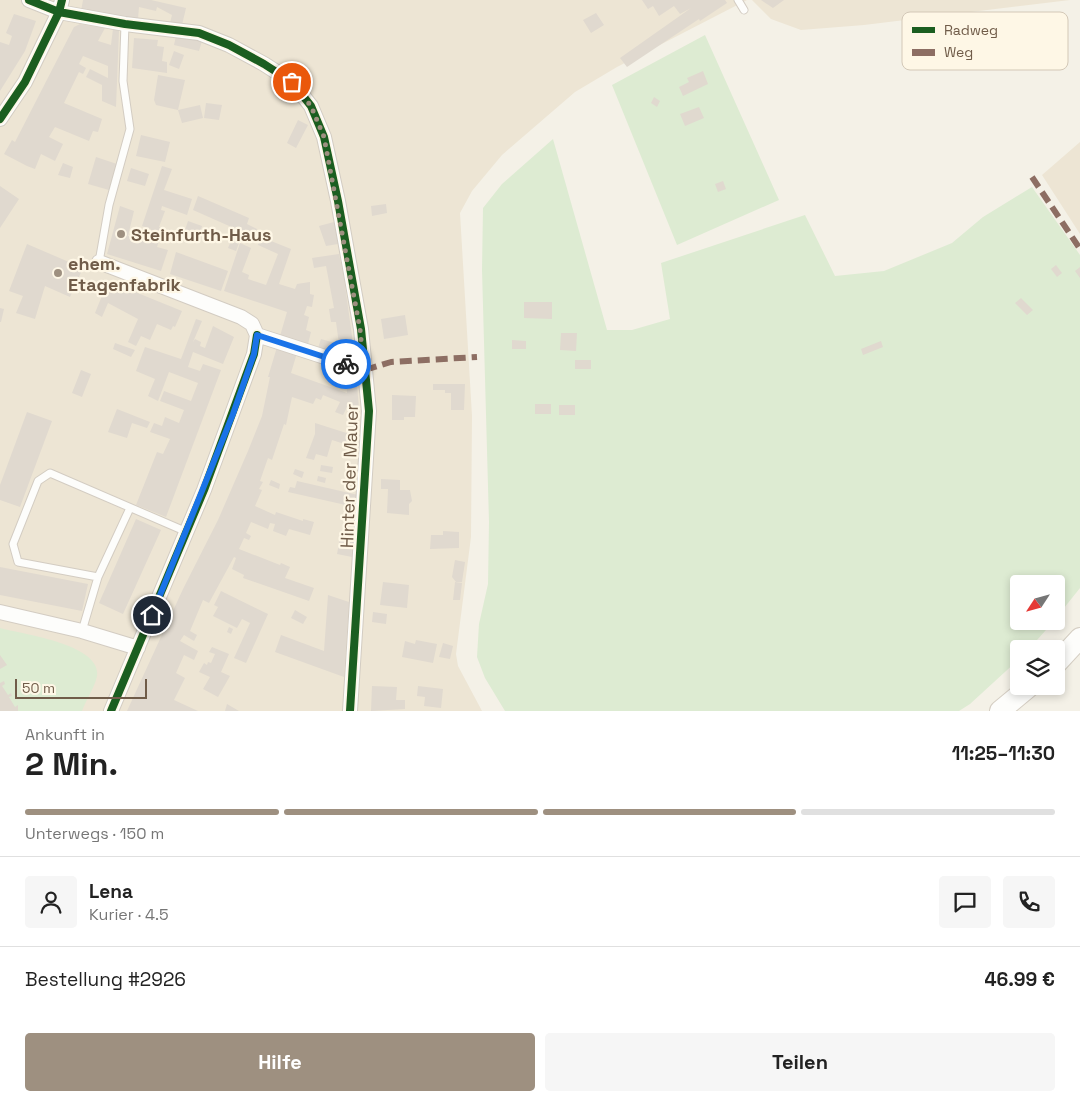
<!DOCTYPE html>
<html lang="de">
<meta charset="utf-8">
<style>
:root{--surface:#fff;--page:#f6f6f6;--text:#222;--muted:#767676;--line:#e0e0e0;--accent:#9e9080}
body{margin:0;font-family:"Space Grotesk",sans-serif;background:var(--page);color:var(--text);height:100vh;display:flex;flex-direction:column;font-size:19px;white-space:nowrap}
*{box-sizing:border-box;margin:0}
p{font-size:16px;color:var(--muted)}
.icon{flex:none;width:28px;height:28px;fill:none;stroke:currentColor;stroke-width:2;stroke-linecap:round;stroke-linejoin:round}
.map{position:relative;height:711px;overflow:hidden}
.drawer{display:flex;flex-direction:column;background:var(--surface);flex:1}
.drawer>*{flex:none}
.needle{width:32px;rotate:234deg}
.controls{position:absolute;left:1010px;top:575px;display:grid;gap:10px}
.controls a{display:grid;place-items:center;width:55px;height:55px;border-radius:5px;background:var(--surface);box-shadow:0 2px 8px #0003;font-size:25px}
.scale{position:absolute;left:15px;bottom:12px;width:132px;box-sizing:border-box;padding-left:5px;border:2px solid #705c49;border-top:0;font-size:14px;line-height:18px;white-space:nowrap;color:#705c49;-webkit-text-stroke:4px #fef7e6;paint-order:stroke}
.pin{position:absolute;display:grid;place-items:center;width:42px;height:42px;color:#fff;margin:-21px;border:2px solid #fff;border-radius:50%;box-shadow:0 1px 5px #0007}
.courier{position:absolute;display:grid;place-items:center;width:50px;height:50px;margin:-25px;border:4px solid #1a73e8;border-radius:50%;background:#fff;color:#222;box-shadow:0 1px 6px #0007}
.summary em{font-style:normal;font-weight:700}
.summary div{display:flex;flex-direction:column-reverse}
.summary{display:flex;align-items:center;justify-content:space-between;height:85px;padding:0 25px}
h1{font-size:32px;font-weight:700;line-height:38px}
.bar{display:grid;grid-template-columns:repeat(4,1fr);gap:8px 5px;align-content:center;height:60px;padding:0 25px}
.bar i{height:6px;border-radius:4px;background:var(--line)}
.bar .current{background:var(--accent)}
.bar p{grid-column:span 4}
.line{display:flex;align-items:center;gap:12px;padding:0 25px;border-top:1px solid var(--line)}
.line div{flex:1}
.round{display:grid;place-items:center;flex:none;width:52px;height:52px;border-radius:5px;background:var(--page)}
.cta{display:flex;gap:10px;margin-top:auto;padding:10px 25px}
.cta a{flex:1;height:58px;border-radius:5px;background:var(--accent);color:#fff;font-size:20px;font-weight:700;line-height:58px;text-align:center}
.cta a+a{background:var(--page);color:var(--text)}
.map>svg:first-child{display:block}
</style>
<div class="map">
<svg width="1080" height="711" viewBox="0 0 1080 711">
<rect width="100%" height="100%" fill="#f4f1e7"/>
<path fill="#ede5d4" d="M 0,0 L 747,0 L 617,67 L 575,92 L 502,155 L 472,191 L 460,213 L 472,416 L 471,537 L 456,654 L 458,666 L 482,711 L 0,711 Z
M 752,0 L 1070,0 L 864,25 L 801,30 L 771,19 Z
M 1080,142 L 1080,234 L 1042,175 Z"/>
<path fill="#ddebd2" d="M 705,35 L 779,200 L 677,245 L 612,85 Z
M 553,139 L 607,330 L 632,330 L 670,319 L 661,263 L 805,215 L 835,276 L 884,271 L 952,243 L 983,217 L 1032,187 L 1080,255 L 1080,588 L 1056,618 L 1056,584 L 1019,584 L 1019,621 L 1054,621 L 1029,649 L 1019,649 L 1019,659 L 970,704 L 959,711 L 505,711 L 485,678 L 477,657 L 479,624 L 488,584 L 489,522 L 482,270 L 483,208 L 502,184 Z
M 0,628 C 21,634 102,644 97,676 C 95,687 86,700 82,711 L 0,711 Z"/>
<path fill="#e0d9cf" d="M 83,0 L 151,0 L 186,8 L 182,25 L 170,23 L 172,15 L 157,7 L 156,11 L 139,7 L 138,19 L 81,11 Z
M 642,0 L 725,0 L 727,3 L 700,21 L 699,19 L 627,67 L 620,58 L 691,8 L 680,14 L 674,6 L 659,16 L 653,6 L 648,9 Z
M 761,0 L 784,0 L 773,8 Z
M 596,13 L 604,25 L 591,33 L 583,20 Z
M 14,14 L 36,21 L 25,51 L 0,91 L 0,42 L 9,45 L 12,36 L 6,33 Z
M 80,24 L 105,28 L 98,41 L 111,45 L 113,29 L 119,31 L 116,107 L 102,101 L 102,85 L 86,77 L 90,69 L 108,78 L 108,66 L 83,56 L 79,64 L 86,68 L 83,74 L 79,72 L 64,103 L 102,119 L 98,132 L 93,131 L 89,141 L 55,127 L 49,137 L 63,144 L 55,161 L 41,154 L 35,169 L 27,166 L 4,154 L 12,140 L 15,142 L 74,27 Z
M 176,36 L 202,41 L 199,51 L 174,45 Z
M 134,38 L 158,40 L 157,46 L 164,47 L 162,61 L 167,62 L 167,73 L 132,68 Z
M 174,51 L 184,55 L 179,69 L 169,65 Z
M 703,71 L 708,84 L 683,96 L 679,87 L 689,82 L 687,78 Z
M 158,75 L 185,80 L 178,110 L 156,105 L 154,100 Z
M 654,97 L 660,101 L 657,107 L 651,103 Z
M 206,103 L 222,105 L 219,120 L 204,118 Z
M 200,105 L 203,118 L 182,123 L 178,110 Z
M 699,107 L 704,118 L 685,126 L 680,114 Z
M 298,120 L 308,125 L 296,148 L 287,143 Z
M 141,135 L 170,142 L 165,162 L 136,156 Z
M 96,157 L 117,164 L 109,190 L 88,184 Z
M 63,163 L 73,167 L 70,178 L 58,175 Z
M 162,166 L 172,169 L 164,190 L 192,199 L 187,215 L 162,206 L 161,210 L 165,211 L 159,227 L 163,228 L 157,247 L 168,250 L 161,271 L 107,254 L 120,206 L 134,211 L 128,236 L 147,242 L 151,229 L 142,226 Z
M 131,168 L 149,174 L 145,186 L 127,181 Z
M 723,181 L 726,189 L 718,192 L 715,184 Z
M 0,186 L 19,199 L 0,228 Z
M 198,196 L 249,218 L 247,224 L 257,229 L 254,237 L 193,210 Z
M 386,204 L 387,213 L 372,216 L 371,206 Z
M 188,221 L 202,226 L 197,242 L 183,236 Z
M 334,222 L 338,244 L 326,246 L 319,226 Z
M 261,237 L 291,249 L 279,284 L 295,289 L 297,284 L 310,282 L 310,294 L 314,295 L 312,307 L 307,306 L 304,315 L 309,317 L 306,330 L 311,332 L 308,344 L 280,336 L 287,312 L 224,291 L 240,243 L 251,248 L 242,272 L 249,275 L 248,279 L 266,285 L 278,254 L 258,245 Z
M 232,239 L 239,243 L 236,251 L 228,248 Z
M 27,244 L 83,268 L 70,297 L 45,286 L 35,319 L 16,313 L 23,296 L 9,291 Z
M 176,252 L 228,271 L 221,291 L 170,274 Z
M 339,254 L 344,278 L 355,358 L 318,348 L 321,339 L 339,344 L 336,322 L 331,322 L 329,309 L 334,308 L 326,266 L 314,268 L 312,258 Z
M 1056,265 L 1062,273 L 1057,277 L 1051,269 Z
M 1080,267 L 1080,278 L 1075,271 Z
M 108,281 L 182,311 L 175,327 L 173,326 L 171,330 L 157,324 L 150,340 L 141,336 L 136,346 L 128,342 L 138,319 L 108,303 L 102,317 L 95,313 Z
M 1021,298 L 1033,310 L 1027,315 L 1015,303 Z
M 524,302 L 552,302 L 552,319 L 524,318 Z
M 0,308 L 4,309 L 1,322 L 0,322 Z
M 405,315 L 408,335 L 384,339 L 381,319 Z
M 196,319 L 202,321 L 193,342 L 195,339 L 201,342 L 200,346 L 205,348 L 213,326 L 234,337 L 223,364 L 193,352 L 188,367 L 200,371 L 203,364 L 221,370 L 166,517 L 136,505 L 157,452 L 163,454 L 170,439 L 150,432 L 154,423 L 162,426 L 165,417 L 179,423 L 184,410 L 160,401 L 164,391 L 191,401 L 198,383 L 169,372 L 158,401 L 148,396 L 155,379 L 136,371 L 145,347 L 181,359 Z
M 561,333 L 577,333 L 576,351 L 560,350 Z
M 512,340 L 526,341 L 526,349 L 512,349 Z
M 881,341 L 883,347 L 863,355 L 861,349 Z
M 115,343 L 135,350 L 131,357 L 113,349 Z
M 277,347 L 297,353 L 291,373 L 347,393 L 346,370 L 356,372 L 359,409 L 348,405 L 343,415 L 335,412 L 340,402 L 323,395 L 321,400 L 316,398 L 313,404 L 292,397 L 286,425 L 284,424 L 272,460 L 268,458 L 260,481 L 263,482 L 259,489 L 262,490 L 255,506 L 275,515 L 276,512 L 303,521 L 303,519 L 314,522 L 310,535 L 289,529 L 286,536 L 273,531 L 275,524 L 270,523 L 268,529 L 251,522 L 246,533 L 251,536 L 249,540 L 244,538 L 239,549 L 280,565 L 281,563 L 290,567 L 285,578 L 314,588 L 309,601 L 243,578 L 244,575 L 232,569 L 236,558 L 234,557 L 209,603 L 203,600 L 190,631 L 197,635 L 194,641 L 184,635 L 180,641 L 198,651 L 194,660 L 184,655 L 176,673 L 185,678 L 174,700 L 198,711 L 127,711 L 183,589 L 218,520 L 248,451 L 262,416 L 270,377 L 268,377 Z
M 575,360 L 591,360 L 591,369 L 575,369 Z
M 81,370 L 91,374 L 82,397 L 72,393 Z
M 433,384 L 465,384 L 464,410 L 451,410 L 451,393 L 445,393 L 445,390 L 433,390 Z
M 392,395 L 416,396 L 415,417 L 404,417 L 404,420 L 392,420 Z
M 535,404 L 551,404 L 551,414 L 535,414 Z
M 559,405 L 575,405 L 575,415 L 559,415 Z
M 117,409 L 150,422 L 147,428 L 132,423 L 127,438 L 108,432 Z
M 27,412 L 52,421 L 20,507 L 0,500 L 0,485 Z
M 315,423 L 359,437 L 360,449 L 332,440 L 327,457 L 316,454 L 314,460 L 306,458 L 315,434 Z
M 321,465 L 333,467 L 332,473 L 320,471 Z
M 295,469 L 304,472 L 302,478 L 293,474 Z
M 318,476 L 326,478 L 325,483 L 317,481 Z
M 381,479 L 400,480 L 400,490 L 410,490 L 412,501 L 409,504 L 409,515 L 387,513 L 388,489 L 381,489 Z
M 271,480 L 280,484 L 279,489 L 269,485 Z
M 297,481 L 358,495 L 359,508 L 288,492 L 290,487 L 295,488 Z
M 136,519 L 161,530 L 123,614 L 99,603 Z
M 443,531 L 459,532 L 459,548 L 430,549 L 431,535 L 443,535 Z
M 341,533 L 356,536 L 352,557 L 337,554 Z
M 455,560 L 465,562 L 462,582 L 456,582 L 452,577 Z
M 0,567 L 88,584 L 82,611 L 0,595 Z
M 383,582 L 409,585 L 407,608 L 380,605 Z
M 455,582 L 462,583 L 460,600 L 453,600 Z
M 221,591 L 268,614 L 246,663 L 234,658 L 250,623 L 242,619 L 237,628 L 213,616 L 218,607 L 214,605 Z
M 328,595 L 349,602 L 344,677 L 275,652 L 281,635 L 324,651 Z
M 295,610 L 307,617 L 303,624 L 291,618 Z
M 373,612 L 387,614 L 386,624 L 372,622 Z
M 229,627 L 233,629 L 231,634 L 227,632 Z
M 416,640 L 437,644 L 433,663 L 402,657 L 405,641 L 415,644 Z
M 443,643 L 453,646 L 450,659 L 439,657 Z
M 212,647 L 229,654 L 221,672 L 230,676 L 218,697 L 203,689 L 210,677 L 199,672 L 204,663 L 207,665 L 208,662 L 211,663 L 215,654 L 209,652 Z
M 0,655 L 7,665 L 0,669 Z
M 4,681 L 5,684 L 2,686 L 8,695 L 11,693 L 12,696 L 9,697 L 15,707 L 18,705 L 18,711 L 0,711 L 0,683 Z
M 372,686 L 397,687 L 396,700 L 405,700 L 405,709 L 371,711 Z
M 418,686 L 443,689 L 441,708 L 424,706 L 425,697 L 417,696 Z
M 227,704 L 239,711 L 225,711 Z"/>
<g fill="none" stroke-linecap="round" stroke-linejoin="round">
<defs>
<path id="lane" d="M 738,0 L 744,10
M 99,262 L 109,205 L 130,129 L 123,81 L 125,24
M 130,508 L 98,577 L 18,562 L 13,544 L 38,481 L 50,473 L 187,532
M 82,631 L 98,577"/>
<path id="street" d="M 29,0 L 59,12 L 125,24 L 199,33 L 229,45 L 264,64 L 292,82 L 311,106 L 324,137 L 338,201 L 361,329 L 369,411 L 350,711
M 0,119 L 25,82 L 59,12 L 62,0
M 99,262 L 241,317 L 252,324 L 257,335 L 365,370
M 0,612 L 82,631 L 138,648
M 111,711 L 204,490 L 254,354 L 257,335"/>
<path id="secondary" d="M 1056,664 L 1080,638
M 1000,711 L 1030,686"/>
</defs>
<use href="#lane" stroke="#d3ccc2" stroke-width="9"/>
<use href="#street" stroke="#d3ccc2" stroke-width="16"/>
<use href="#secondary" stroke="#d5cec3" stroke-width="22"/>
<use href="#lane" stroke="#fdfdfb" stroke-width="7"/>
<use href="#street" stroke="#fdfdfb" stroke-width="14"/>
<use href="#secondary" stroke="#fdfdfb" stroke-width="20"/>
<path stroke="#8d6e63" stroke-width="6" stroke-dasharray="12 6" stroke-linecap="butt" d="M 1032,177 L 1080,249
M 365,370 L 391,362 L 477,357"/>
<defs>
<path id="cycleway" d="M 29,0 L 59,12 L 125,24 L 199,33 L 229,45 L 264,64 L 292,82 L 311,106 L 324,137 L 338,201 L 361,329 L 369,411 L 350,711
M 0,119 L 25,82 L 59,12 L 62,0
M 111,711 L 204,490 L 254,354 L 257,335"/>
</defs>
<use href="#cycleway" stroke="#fef7e6" stroke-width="11"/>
<use href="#cycleway" stroke="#1b5e20" stroke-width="8"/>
</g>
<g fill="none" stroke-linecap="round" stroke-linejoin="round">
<path stroke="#9e9080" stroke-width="5" stroke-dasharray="0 9" d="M 292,82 L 311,106 L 324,137 L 360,329 L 364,370 L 346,364"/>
<path stroke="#1a73e8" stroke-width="6" d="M 152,615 L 233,414 L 254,354 L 257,335 L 346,364"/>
</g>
<g fill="#9e9080" stroke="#fef7e6" stroke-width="2">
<circle cx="121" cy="234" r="5"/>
<circle cx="58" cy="273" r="5"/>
</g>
<g text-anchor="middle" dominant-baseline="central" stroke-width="4.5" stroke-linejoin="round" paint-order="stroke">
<g font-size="18" font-weight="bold" fill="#705c49" stroke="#fef7e6" text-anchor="start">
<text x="131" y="234">Steinfurth-Haus</text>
<text x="68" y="263">ehem.<tspan x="68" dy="21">Etagenfabrik</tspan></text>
</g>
<g font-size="18" fill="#705c49" stroke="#fef7e6">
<text transform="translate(349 476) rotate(-88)">Hinter der Mauer</text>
</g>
</g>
<rect x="902" y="12" width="166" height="58" rx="8" fill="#fef7e6" stroke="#d3c8b7" stroke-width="1"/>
<rect x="912" y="27" width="23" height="6" fill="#1b5e20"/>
<rect x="912" y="49" width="23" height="7" fill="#8d6e63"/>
<g font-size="14" fill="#705c49">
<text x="944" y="35">Radweg</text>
<text x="944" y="57">Weg</text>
</g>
</svg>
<div class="controls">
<a><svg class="needle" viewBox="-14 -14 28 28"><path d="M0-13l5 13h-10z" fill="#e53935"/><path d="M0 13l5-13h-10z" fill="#767676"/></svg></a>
<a><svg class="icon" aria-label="layers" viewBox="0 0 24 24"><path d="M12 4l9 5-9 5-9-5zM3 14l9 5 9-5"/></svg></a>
</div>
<div class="scale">50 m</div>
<div class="pin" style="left:292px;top:82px;background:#ea580c"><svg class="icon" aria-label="bag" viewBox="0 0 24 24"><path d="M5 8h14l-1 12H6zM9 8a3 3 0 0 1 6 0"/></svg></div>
<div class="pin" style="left:152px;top:615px;background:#1f2937"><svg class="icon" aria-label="home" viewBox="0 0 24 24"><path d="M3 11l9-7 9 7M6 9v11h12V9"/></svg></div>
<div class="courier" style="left:346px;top:364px"><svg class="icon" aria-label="bike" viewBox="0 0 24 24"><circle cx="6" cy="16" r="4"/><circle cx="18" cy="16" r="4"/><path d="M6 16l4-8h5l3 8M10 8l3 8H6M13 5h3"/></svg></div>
</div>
<section class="drawer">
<div class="summary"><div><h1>2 Min.</h1><p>Ankunft in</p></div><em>11:25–11:30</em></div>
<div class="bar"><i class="current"></i><i class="current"></i><i class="current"></i><i></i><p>Unterwegs · 150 m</p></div>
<div class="line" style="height:90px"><a class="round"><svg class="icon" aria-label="person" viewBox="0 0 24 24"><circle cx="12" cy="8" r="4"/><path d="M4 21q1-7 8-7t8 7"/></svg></a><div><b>Lena</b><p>Kurier · 4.5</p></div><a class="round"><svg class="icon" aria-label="chat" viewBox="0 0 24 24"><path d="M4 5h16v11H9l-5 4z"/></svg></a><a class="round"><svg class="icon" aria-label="phone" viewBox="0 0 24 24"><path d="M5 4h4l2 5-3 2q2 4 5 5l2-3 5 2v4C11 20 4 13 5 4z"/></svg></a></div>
<div class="line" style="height:65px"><div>Bestellung #2926</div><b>46.99 €</b></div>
<div class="cta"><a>Hilfe</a><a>Teilen</a></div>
</section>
